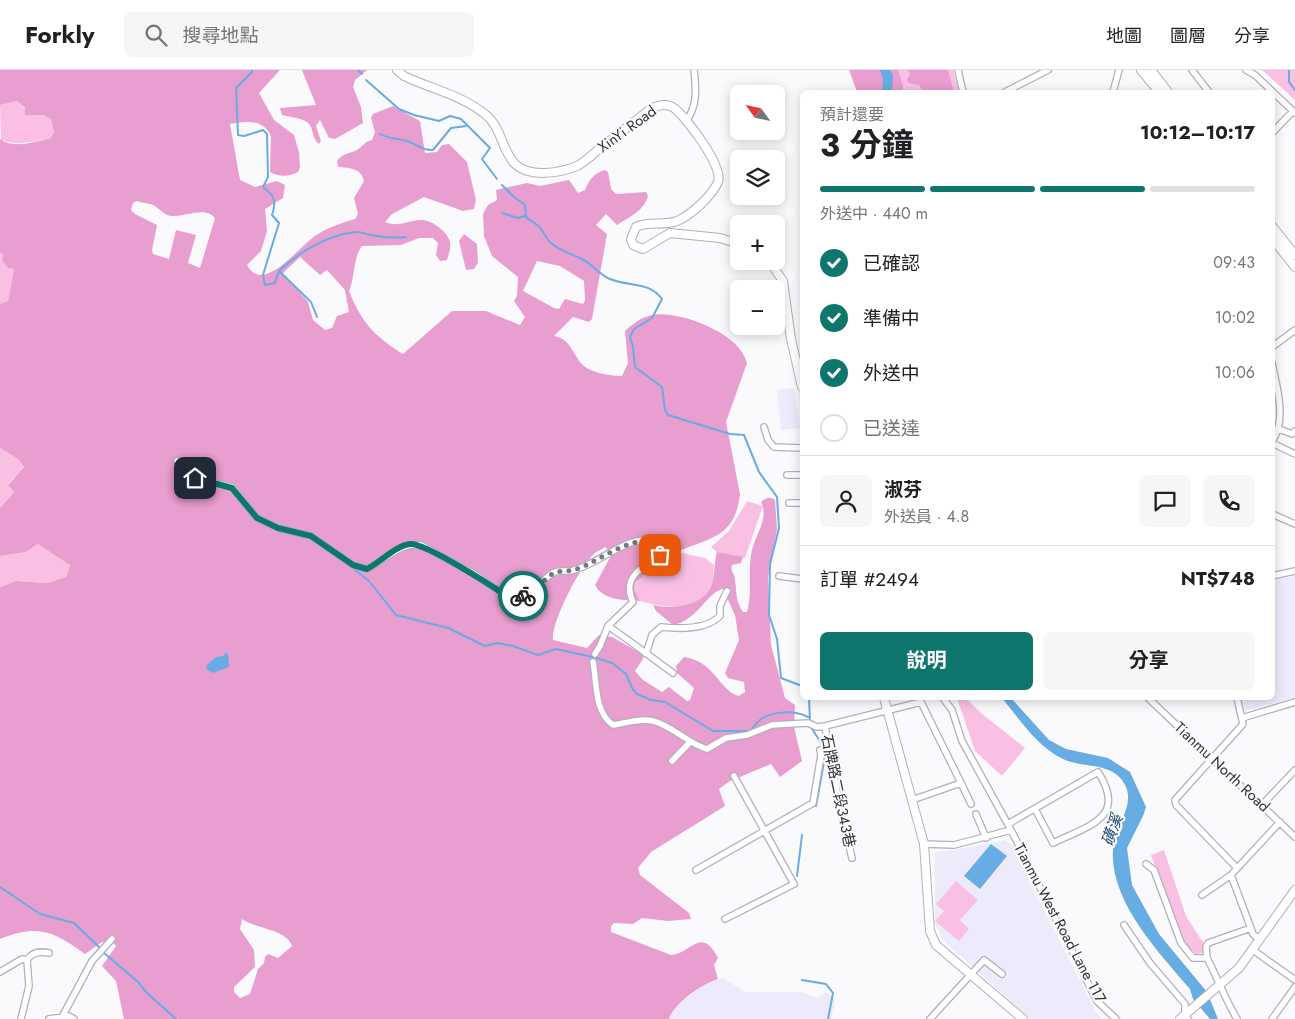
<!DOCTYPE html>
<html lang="zh-TW">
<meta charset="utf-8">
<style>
:root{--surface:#fff;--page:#f6f6f6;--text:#202124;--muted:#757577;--line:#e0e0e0;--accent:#0f766e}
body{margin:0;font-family:Jost,"Noto Sans TC",sans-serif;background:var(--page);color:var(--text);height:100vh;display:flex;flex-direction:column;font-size:19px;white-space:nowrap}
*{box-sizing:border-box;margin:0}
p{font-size:16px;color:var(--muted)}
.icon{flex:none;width:28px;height:28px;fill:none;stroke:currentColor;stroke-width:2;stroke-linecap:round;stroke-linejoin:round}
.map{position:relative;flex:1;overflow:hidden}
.drawer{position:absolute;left:800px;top:20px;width:475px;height:610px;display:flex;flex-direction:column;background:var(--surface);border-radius:8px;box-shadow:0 2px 12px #0003}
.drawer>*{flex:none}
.needle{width:32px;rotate:303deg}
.fabs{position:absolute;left:730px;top:15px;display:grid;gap:10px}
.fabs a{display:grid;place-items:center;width:55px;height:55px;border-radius:8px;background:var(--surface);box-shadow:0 2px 12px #0003;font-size:25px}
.pin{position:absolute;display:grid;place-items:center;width:42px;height:42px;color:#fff;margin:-21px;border-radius:10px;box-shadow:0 2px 8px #0006}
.courier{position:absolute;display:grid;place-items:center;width:50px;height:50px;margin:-25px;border:4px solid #0f766e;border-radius:50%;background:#fff;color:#222;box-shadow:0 1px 6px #0007}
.headline em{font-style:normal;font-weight:700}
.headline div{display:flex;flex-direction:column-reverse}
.headline{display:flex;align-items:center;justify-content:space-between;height:85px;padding:0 20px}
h1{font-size:32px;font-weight:700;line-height:38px}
.bar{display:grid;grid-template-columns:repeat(4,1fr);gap:8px 5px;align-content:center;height:60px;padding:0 20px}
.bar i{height:6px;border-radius:4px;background:var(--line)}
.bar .on{background:var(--accent)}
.bar p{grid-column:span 4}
.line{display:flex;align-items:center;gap:12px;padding:0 20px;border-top:1px solid var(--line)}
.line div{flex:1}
.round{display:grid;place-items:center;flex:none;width:52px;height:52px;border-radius:8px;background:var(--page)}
ol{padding:0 20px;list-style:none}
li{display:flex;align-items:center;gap:15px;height:55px}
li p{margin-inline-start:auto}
li .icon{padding:5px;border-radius:50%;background:var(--accent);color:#fff;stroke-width:4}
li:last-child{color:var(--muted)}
li i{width:28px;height:28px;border:2px solid var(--line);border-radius:50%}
.cta{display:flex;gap:10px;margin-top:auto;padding:10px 20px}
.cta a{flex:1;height:58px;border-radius:8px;background:var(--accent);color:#fff;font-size:20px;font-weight:700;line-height:58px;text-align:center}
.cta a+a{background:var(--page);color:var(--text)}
header{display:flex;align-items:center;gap:30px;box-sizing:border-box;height:70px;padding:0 25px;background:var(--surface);border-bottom:1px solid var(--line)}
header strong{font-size:24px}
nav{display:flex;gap:28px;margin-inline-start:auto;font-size:18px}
.search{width:350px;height:45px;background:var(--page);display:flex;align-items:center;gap:12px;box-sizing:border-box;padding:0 18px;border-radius:8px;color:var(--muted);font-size:19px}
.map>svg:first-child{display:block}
</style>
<header>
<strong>Forkly</strong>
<div class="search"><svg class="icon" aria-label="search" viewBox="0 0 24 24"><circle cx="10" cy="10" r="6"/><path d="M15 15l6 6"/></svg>搜尋地點</div>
<nav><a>地圖</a><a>圖層</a><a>分享</a></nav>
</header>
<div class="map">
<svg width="1295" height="949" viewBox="0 0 1295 949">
<rect width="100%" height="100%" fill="#faf9fc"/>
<path fill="#edeafc" d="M 794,318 L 800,358 L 781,360 L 777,320 Z
M 1295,506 L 1295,628 L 1244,641 L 1241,628 L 1272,628 L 1273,511 Z
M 1005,770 L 1015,777 L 1029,811 L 1096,942 L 1101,947 L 1100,949 L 1030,949 L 943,870 L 935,853 L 935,782 L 954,780 Z
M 723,908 L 745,922 L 802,922 L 818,928 L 826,921 L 835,930 L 831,949 L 669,949 L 671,941 L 706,912 Z"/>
<path fill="#f9c0e4" d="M 861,0 L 953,0 L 959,22 L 865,22 Z
M 1262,0 L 1295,0 L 1295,30 Z
M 17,31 L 25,39 L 26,45 L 43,45 L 51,49 L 54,62 L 51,68 C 34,72 18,76 1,70 L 0,35 Z
M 0,182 L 4,183 L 2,191 L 8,198 L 14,199 L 8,231 L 0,234 Z
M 0,378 L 18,389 L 24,397 L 8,414 L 14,422 L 0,438 Z
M 747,431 L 763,436 L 745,488 L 717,482 L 711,477 L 729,461 Z
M 38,474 L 70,494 L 66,507 L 47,513 L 16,511 L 0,517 L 0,486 L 26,482 Z
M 677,482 L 705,488 L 714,495 C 713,501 714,510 712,515 C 699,543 663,538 640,531 C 638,527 634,522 634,517 C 636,506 668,487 677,482 Z
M 957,628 L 966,628 L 981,643 L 1025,678 L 1002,706 L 975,681 Z
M 1164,780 L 1186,846 L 1204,874 L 1203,883 L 1196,884 L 1183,872 L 1151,785 Z
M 956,811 L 978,830 L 960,850 L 969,859 L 959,871 L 935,851 L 944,841 L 936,834 Z"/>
<path fill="#e89ece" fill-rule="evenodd" d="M 0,0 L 280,0 L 259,23 L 274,50 L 294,65 L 299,82 L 300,97 L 298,102 C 288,107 279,107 270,102 L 271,66 C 263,49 246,51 230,54 L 240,110 L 255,117 L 277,111 L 285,115 L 283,128 L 265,139 L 267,161 L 261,181 L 247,195 C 264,226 299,175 318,164 C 329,157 342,153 355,149 L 358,144 L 354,128 L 364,111 C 361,98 350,98 338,97 L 337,91 C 342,84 347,84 355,81 C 362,78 364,71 372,70 L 375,62 L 371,48 L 373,44 L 393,36 L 420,51 L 425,83 L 437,82 L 442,75 L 449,74 L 467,92 L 476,130 L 474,139 L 463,141 L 424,127 L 392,144 L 385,152 C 408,161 418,137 443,161 C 453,171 451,177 447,190 L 440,191 L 436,185 L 438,173 L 433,168 L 419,168 L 401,175 L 362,176 C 353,187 355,208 349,221 C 362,253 374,266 403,284 L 452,241 L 486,241 L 520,255 L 525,247 L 514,231 L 517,226 L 518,207 L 492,186 L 484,166 L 483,144 L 488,135 L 497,130 L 496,120 L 527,113 L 540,116 L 569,110 L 578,123 L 585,120 C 589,110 594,103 605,100 L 608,102 L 611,119 L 616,124 L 646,122 L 648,126 C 644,141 629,147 617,155 L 606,144 L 596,155 L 607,164 L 592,249 L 589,252 L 573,247 L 554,266 C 572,269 572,285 584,296 C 592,303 612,306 622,306 L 628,293 L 625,261 C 632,254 642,247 652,245 C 679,240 740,263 747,293 L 726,352 L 740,424 C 735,467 712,467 679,481 C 663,488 649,501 635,513 L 634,519 L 640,531 C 625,530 603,531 595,515 L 612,484 L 605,477 C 602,479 598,481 595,483 C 581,494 551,552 553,570 L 587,578 L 599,565 L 612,567 L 642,584 L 643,589 L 635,601 L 643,610 L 662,622 L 669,617 L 687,631 L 690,630 L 694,618 L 677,603 L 676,596 L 684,587 C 715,591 720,622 739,626 L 745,622 L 744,612 L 728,608 L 725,603 L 739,570 L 735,545 L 723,519 C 707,522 697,551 673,555 L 656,541 L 653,535 C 672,540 705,536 712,514 C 715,504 714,492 717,482 L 743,487 L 741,493 L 732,495 C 730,501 735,504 735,510 C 737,522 735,531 743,542 L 747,542 C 753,521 747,502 752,480 C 756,464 769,448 761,432 C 765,428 770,426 775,430 L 777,459 L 768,507 L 771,575 L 785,628 L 795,635 L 794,657 L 802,691 L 780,707 L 771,694 L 730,711 L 719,719 L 725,736 L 651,782 L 638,798 L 640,805 L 689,843 L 691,849 L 668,851 L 642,848 L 633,854 L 614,853 L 611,856 L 611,862 L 671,885 C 691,884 701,855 718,888 L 714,895 L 718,909 C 703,913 673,934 669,949 L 124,949 L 116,911 L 102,896 L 116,876 L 112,871 L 102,872 L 85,884 C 53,861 38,854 0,869 L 0,517 L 16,511 L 47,513 L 66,507 L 70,495 L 38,474 L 26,482 L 0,486 L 0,438 L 14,422 L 8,415 L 24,397 L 18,389 L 0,378 L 0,234 L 8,231 L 14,199 L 8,198 L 2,191 L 3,184 L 0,182 L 0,69 C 13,79 36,72 51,68 L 54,62 L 51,49 L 43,45 L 25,45 L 25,38 L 17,31 L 0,35 ZM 137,131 C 142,133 148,133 153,135 C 161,139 163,146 173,146 C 186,147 205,136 215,148 L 200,198 L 188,193 L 196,165 L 176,160 L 169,189 L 153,184 L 152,180 L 157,155 L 135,144 L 131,140 L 133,133 ZM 300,187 L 320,205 L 327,200 L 345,220 L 349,242 L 337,246 L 332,258 L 325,260 L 313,250 L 308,232 L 283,203 ZM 537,191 L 560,196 L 584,211 L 585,230 L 583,234 L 565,229 L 559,239 L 554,238 L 523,221 ZM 242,849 C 256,859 287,859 292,876 L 278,888 L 268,884 L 265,887 L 264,893 L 258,899 L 250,924 L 240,928 L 234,922 L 234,917 L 255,897 L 254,880 L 240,859 Z
M 302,0 L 367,0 L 355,10 L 353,17 L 361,37 L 363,53 L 335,69 L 329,68 L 320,50 L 316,56 L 321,71 L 319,74 C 312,68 314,63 310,55 C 305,48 290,47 282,45 L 280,38 L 316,35 Z
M 849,0 L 898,0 L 903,16 L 903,22 L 857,22 Z
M 908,0 L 948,0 L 954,22 L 923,22 L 919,15 L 909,13 L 907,10 L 910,4 Z
M 464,164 L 477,174 L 478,193 L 474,199 L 466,200 L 459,171 Z"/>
<path fill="#68ace4" d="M 225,583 L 228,584 L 229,597 L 213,603 L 207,600 L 206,596 L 216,587 L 224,586 Z
M 1002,628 L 1011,628 L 1049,670 L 1066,679 L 1108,688 L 1130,702 L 1146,737 L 1143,746 L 1127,778 L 1132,815 L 1159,864 L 1207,922 L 1218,949 L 1210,949 L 1193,929 L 1190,919 C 1158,881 1104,826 1114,771 C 1117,753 1134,737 1126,717 C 1115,691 1084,699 1063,689 C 1037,676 1020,650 1002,628 Z
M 991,774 L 1007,786 L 980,819 L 964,806 Z"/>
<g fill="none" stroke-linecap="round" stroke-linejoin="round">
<path stroke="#68ace4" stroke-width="2" d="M 252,0 L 252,2 L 236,18 L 238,65 L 244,66 L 263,60 L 267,64 L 268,107 L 263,117 C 274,125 277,131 272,145 L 279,153 L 263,205 L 265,215 L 275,213 L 279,201 L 311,232 L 317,247
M 358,0 L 362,4
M 1289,0 L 1289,12 L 1295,20
M 366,10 L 399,39 L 414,45 L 439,51 L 450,46 L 461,49 L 490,78 L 482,89 L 497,109
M 380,64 C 389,69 397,68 407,71 C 417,74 422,81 433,80 L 451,58 L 466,56
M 502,115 L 514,127 L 525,135 C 527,154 524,144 537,155 C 543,159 545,168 551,173 C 560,181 572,184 582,189 C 592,194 600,205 610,209 C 629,217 649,211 662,229 L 652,248 L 634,259 L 630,267 L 633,277 L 635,297 L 662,317 L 665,340 L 668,345 L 730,364 L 744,365 L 759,402 L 777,427 L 779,458 L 770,494 L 769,545 L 777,569 L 781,608 L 802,616
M 502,143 L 518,148 L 525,146
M 279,201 C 301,181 327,165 356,162 C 361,161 367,165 371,165 C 381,167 396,168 406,167
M 354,499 L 369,511 L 396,545 L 448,558 L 485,576 L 497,573 L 513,576 L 538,585 L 556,579 L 597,588 L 612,593 L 626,604 L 632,618 L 637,624 L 651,630 L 665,632 L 713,661 L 750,661 C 753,658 757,652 761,649 C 774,641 795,640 808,647
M 809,628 L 810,652
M 811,657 L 824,678 L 824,692 L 816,736
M 797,806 L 802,765
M 0,817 L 40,844 L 74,853 L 100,878
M 103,882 L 138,912 L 147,923 L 176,949
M 802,910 L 826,914 L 833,923 L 828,949"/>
<path stroke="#68ace4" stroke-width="10" d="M 885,0 L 888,7 L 887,22"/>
<defs>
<path id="street" d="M 958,0 L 963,22
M 1192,0 L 1209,22
M 1246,0 L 1255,5 L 1295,43
M 1005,22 L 1048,0
M 1113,22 L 1119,0
M 686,52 C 698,34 696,20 694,0
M 1272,63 L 1293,41
M 1272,277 L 1295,260
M 1272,293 C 1277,319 1287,348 1272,372
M 764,357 L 768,370 L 774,377 L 802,378
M 1279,359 L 1292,364 L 1295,361
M 1272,373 L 1295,384
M 177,391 L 195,408 L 232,417 L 257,448 L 278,458 L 311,466 L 353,495 L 367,499 C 385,490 400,472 421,475 L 476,505 L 510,529 C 540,527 537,510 555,502 C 561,500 569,502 574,500 C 602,493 630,461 660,472 L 660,485 C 642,497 621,508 633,532 L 608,556 L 600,576 L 595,584
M 787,405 L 802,405
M 789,433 L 802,433
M 1272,444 L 1295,454
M 779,506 L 802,509
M 1272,506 L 1295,501
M 608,556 C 630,571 651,587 673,603
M 646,584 L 652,565 L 661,557 C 680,559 706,560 720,546 L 720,536 L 727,521
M 593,592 C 597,612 594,642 613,655 C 626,653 640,648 653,651 C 673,656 687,673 707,679 L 726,668 L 747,665 L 772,655 L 808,653 L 817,657 L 825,656
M 943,628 L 952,640 L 962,671 L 1011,760 L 1097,931 L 1116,949
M 1148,628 L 1295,767
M 1237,628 L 1243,654 L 1175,730 L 1176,735 L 1237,798
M 1242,648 L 1295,632
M 672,691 L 690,672
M 912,730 L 961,713 L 971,734
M 1262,735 L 1295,700
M 976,744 L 986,768
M 1008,754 L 1098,702 C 1128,748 1088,756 1053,773 L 1035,739
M 924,774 L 954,775 L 1011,760
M 852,788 L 839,733 L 825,656 L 921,632 L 961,713
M 1146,794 L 1154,800 L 1181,873 L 1193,888 L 1207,888 C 1218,909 1225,929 1237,949
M 696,800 L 813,733 L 821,685 L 820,680
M 1231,805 L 1253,864 L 1260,870
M 1202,825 L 1231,805 L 1280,752
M 725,849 L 794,814 L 734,706
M 1124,855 L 1150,893 L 1185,934 L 1185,945 L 1188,949
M 1253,880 L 1295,910
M 1207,888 L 1206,877 L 1208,873 L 1251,858
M 27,890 C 32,882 40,881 49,883
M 0,902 L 22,889 L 27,890 L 29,916 L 21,949
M 49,949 L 69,946 L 74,949
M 61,949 L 92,891 L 112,869
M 930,949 L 984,890 L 1002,904
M 1272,949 L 1295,917"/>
<path id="secondary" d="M 397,0 L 404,6 C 431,19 462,25 486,45 C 502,58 501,79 515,94 C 529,108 560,103 577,96 C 584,93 592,85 598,80 C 616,66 634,52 652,38 C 660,35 667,33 674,38 C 686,47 724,97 718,112 C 712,126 691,145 677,151 C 664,156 648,151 636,157 L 631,169 L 633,175 L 643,179 L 670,163 L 720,168 L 739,174
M 1141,0 L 1159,22
M 1151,0 L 1168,22
M 1272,156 L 1295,185
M 1272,168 L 1295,197
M 769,191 L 783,211 L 791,269 L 802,317
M 884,628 L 924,774 L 930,861 L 936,875 L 1023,949
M 1180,949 L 1239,898 L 1295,820"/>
</defs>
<use href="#street" stroke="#b1afbe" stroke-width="8"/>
<use href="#secondary" stroke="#b1afbe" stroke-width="10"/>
<use href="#street" stroke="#fff" stroke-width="5.5"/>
<use href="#secondary" stroke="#fff" stroke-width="8"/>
</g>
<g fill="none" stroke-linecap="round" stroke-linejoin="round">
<path stroke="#78777c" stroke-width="5" stroke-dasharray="0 9" d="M 523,526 C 537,522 542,510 554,503 C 560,500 570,502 577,499 C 600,491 634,463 660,472 L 660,485"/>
<path stroke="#0f766e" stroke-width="6" d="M 195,408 L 232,418 L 257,448 L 278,458 L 311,466 L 353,495 L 367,499 C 381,492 395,476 410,474 C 424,472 496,518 510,529 L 523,526"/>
</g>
<g text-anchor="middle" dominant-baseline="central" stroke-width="4.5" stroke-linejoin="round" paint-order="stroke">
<g font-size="15" fill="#323137" stroke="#faf9fc">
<text transform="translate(627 59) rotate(-36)">XinYi Road</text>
<text transform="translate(1222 697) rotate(43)">Tianmu North Road</text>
<text transform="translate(838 721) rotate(78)">石牌路二段343巷</text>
<text transform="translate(1060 853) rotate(62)">Tianmu West Road Lane 117</text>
</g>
<g font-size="16" font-style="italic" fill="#194a6f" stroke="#faf9fc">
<text transform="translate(1112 760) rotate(-70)">磺溪</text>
</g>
</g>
</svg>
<div class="fabs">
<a><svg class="needle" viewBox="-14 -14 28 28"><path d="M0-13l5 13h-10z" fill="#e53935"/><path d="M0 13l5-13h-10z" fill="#757577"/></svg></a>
<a><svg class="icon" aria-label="layers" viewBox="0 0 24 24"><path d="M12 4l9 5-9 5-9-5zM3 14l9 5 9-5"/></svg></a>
<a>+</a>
<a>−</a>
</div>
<div class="pin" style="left:660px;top:485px;background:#ea580c"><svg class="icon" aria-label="bag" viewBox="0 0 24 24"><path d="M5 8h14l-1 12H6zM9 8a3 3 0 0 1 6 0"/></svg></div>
<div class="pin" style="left:195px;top:408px;background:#1f2937"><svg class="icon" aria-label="home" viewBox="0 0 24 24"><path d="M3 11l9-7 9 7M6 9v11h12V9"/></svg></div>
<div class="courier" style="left:523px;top:526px"><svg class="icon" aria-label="bike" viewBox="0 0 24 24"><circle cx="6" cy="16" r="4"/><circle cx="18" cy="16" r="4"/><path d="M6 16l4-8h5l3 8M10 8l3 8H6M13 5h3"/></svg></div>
<section class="drawer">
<div class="headline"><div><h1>3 分鐘</h1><p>預計還要</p></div><em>10:12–10:17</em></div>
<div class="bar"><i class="on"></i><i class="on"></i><i class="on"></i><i></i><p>外送中 · 440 m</p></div>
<ol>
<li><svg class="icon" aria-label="check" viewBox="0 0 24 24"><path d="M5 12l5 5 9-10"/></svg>已確認<p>09:43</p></li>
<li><svg class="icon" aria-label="check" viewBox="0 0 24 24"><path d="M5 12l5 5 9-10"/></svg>準備中<p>10:02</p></li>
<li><svg class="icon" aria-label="check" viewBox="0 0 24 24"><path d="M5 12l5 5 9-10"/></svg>外送中<p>10:06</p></li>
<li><i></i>已送達</li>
</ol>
<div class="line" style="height:90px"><a class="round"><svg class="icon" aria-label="person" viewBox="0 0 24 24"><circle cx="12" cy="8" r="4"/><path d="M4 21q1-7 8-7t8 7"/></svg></a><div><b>淑芬</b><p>外送員 · 4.8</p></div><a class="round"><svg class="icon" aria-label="chat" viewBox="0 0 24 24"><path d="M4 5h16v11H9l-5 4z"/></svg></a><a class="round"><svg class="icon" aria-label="phone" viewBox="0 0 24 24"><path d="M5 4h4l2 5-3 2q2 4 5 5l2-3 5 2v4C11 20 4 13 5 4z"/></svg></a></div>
<div class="line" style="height:65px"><div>訂單 #2494</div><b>NT$748</b></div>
<div class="cta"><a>說明</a><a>分享</a></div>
</section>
</div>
